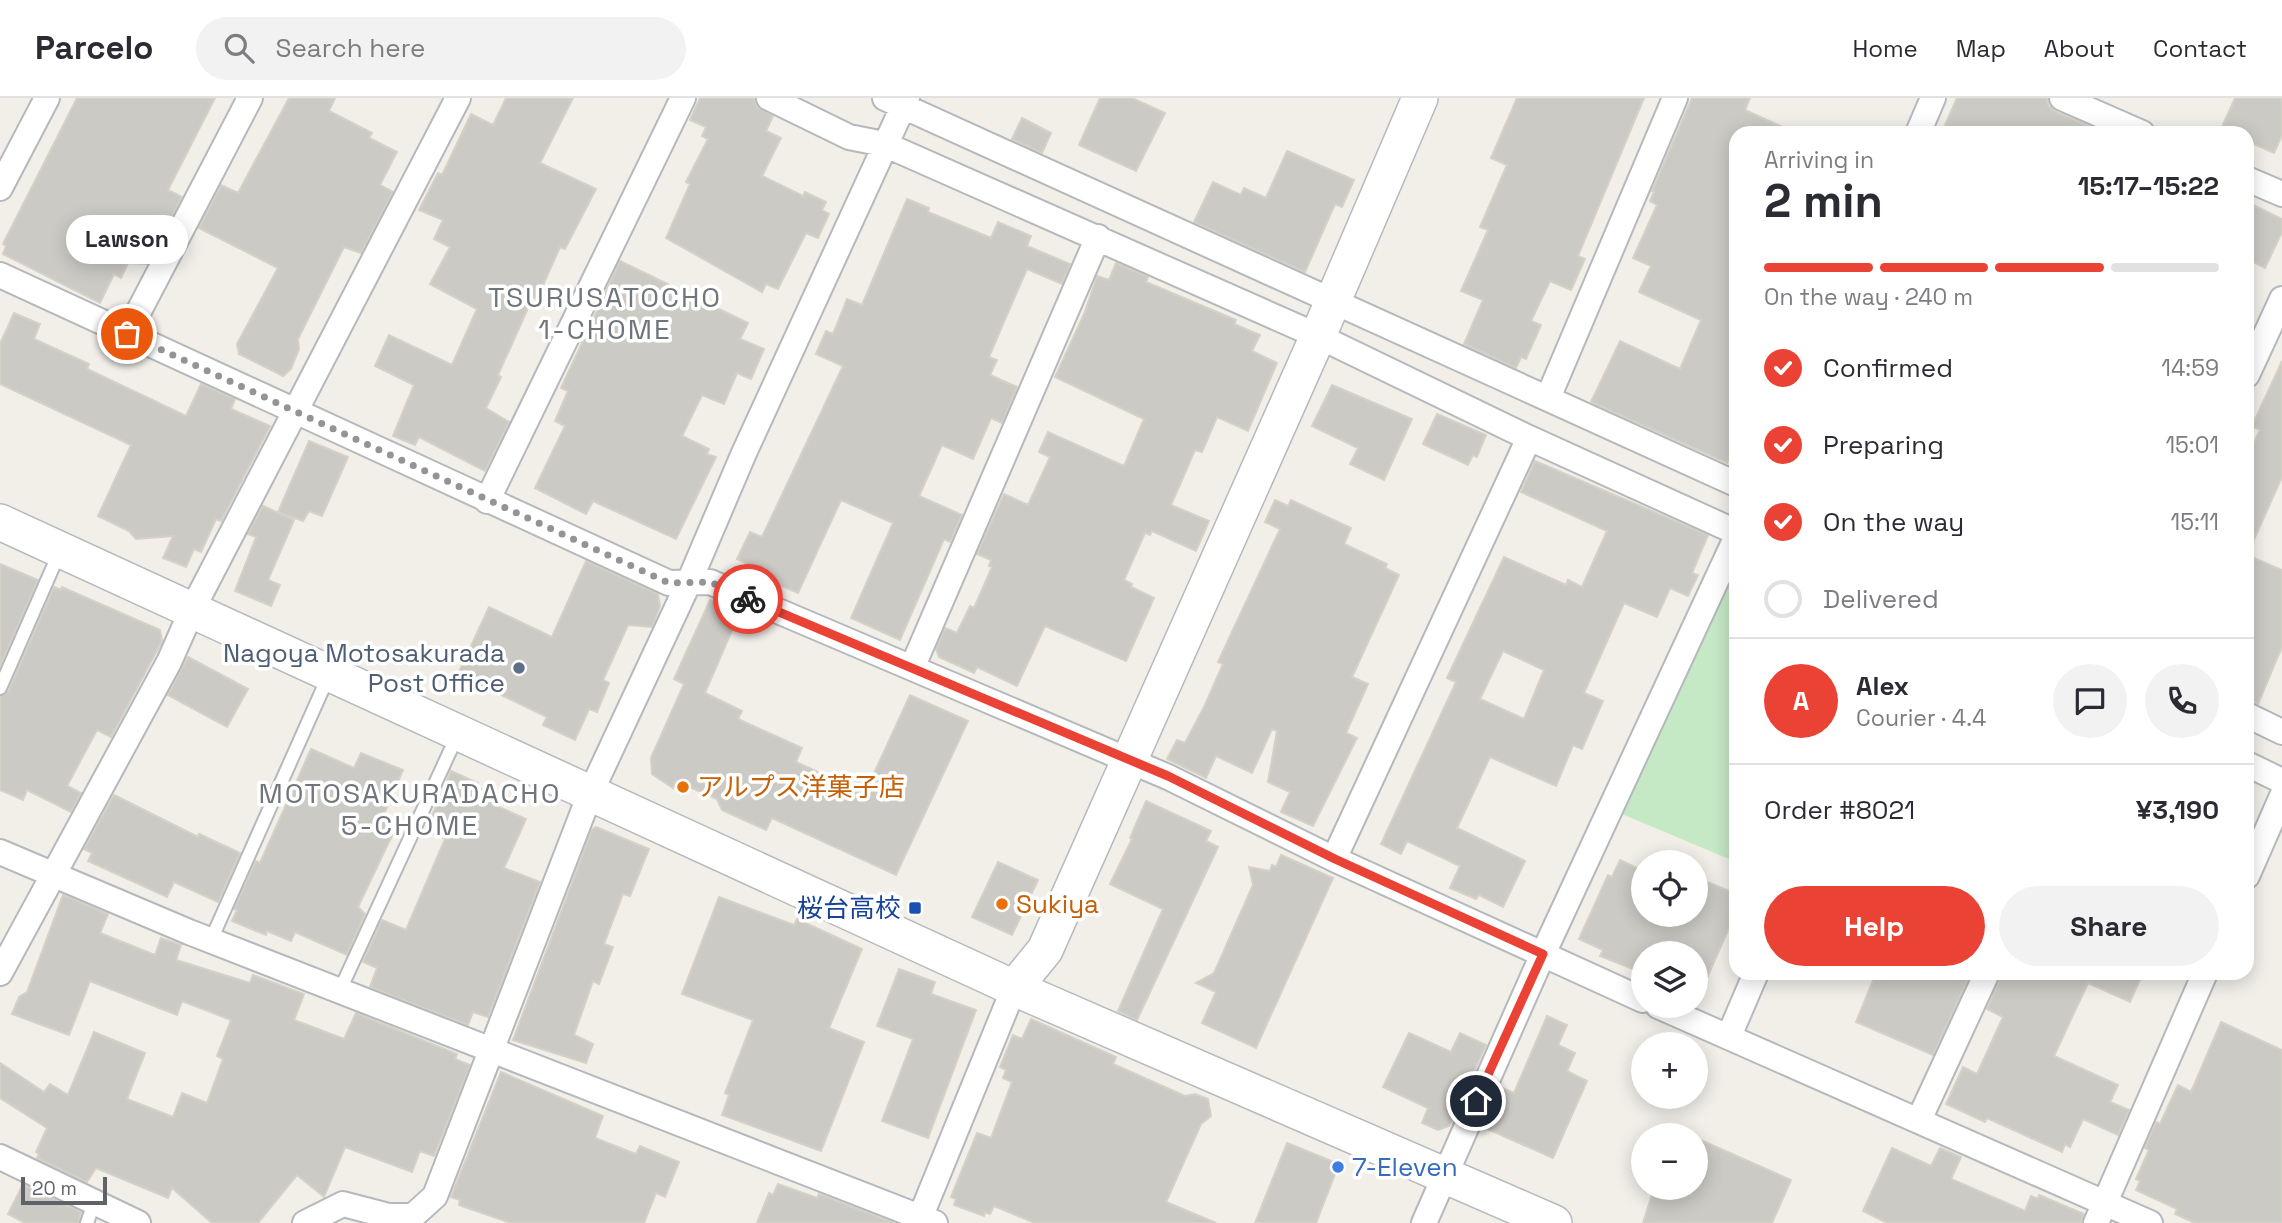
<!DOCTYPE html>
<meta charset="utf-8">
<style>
:root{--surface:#fff;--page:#f2f2f3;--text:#2b2b33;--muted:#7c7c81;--line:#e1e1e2;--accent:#ea4335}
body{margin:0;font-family:"Space Grotesk","Noto Sans JP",sans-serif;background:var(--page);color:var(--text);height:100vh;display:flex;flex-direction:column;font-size:26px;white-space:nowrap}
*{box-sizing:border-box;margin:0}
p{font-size:23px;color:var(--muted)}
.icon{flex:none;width:38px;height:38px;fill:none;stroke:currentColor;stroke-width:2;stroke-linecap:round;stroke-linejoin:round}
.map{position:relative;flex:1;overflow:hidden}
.details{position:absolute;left:1729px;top:28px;width:525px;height:854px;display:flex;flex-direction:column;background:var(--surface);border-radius:21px;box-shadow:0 4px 18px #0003}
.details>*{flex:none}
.fabs{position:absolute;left:1631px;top:752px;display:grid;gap:14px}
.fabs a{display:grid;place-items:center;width:77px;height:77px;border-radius:50%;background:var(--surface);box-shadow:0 4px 18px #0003;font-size:35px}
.scale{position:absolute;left:21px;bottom:18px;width:86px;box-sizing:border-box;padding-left:7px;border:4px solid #5f6368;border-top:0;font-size:19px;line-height:24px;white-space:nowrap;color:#5f6368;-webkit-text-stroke:5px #fff;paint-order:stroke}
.pin{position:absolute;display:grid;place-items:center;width:60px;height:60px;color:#fff;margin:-30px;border:4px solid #fff;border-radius:50%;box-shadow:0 2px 7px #0007}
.courier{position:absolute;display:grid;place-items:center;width:70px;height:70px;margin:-35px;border:5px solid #ea4335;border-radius:50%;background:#fff;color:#222;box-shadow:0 2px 9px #0007}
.bubble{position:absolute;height:49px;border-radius:24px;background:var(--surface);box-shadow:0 4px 18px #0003;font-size:23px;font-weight:700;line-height:49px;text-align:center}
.head em{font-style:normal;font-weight:700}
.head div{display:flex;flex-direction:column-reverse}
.head{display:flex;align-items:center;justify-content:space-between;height:119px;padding:0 35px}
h1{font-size:46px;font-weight:700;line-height:52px}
.bar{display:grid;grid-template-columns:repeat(4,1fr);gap:10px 7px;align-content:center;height:84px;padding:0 35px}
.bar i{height:9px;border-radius:5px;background:var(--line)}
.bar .active{background:var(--accent)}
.bar p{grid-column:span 4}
.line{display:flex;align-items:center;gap:18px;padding:0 35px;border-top:2px solid var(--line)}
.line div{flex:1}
.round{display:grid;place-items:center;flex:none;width:74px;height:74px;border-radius:37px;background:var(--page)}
ol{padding:0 35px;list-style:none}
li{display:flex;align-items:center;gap:21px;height:77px}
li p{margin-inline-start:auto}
li .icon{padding:7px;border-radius:50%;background:var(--accent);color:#fff;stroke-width:4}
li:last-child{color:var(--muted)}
li i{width:38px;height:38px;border:4px solid var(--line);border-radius:50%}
.action{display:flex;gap:14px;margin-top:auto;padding:14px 35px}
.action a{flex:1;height:80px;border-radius:42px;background:var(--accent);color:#fff;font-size:28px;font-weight:700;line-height:80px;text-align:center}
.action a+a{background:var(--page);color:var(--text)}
header{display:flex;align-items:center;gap:42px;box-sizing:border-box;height:98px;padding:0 35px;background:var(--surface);border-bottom:2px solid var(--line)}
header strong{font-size:33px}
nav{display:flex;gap:38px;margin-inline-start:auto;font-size:24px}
.search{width:490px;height:63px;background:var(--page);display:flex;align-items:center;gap:18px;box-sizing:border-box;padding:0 24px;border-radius:38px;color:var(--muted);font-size:26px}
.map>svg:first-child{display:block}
</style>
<header>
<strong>Parcelo</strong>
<div class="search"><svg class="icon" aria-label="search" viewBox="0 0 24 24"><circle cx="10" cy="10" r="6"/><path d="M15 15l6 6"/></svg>Search here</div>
<nav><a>Home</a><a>Map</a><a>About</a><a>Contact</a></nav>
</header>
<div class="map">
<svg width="2282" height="1125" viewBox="0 0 2282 1125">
<rect width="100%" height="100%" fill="#f1efe8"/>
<path fill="#c5e8c5" d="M 1736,449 L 1736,764 L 1615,713 Z"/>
<path fill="#cccac5" stroke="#d6d1c6" stroke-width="2" fill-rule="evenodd" d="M 77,0 L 215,0 L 168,92 L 182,99 L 147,166 L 128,165 L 121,180 L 114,176 L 100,205 L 3,156 L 6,148 L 3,146 Z
M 289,0 L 335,0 L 329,13 L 372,35 L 369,40 L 397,54 L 380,87 L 393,94 L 361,155 L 344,149 L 298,241 L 299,251 L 291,271 L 283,278 L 239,256 L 237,246 L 278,170 L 199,130 L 221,87 L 238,95 Z
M 506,0 L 573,0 L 540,65 L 596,91 L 565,151 L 560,149 L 537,201 L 533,199 L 498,277 L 501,279 L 486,310 L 509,324 L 485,373 L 419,339 L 415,347 L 393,338 L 414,287 L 375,268 L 389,237 L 452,267 L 477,211 L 430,186 L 450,149 L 434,141 L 443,122 L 419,112 L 438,75 L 442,77 L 471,16 L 493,27 Z
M 700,0 L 754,0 L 757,9 L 773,18 L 766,33 L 781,40 L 762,78 L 803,98 L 805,94 L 826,104 L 822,112 L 829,116 L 818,140 L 806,135 L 778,191 L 766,186 L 762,194 L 666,140 L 690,86 L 686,84 L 708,41 L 702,38 L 706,29 L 690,22 Z
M 1100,0 L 1132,0 L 1165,15 L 1136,73 L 1079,47 Z
M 1517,0 L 1644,0 L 1578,158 L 1585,161 L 1571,192 L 1550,183 L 1531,223 L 1541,227 L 1526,261 L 1521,259 L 1516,270 L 1464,246 L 1483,202 L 1461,193 L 1488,132 L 1480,129 L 1507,67 L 1491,60 Z
M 1692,0 L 1750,0 L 1745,12 L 1796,35 L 1736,35 L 1736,344 L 1727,365 L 1591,304 L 1620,243 L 1680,271 L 1701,222 L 1639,194 L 1651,168 L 1633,160 L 1657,107 L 1650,103 L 1654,94 L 1652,93 Z
M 1957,0 L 2047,0 L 2048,7 L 2056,14 L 2105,35 L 1945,35 L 1948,29 L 1945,27 Z
M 2235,0 L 2282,0 L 2282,37 L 2274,55 L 2247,43 L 2247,35 L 2229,35 L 2221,31 Z
M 1022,20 L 1051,35 L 1042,55 L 1012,41 Z
M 1287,53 L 1354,82 L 1342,109 L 1335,106 L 1305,174 L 1194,124 L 1213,84 L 1241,97 L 1244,90 L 1266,100 Z
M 907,101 L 929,110 L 928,114 L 991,140 L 998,124 L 1031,138 L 1027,148 L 1070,166 L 1062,186 L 1027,171 L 1000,233 L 989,259 L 997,262 L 990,277 L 1017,289 L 1002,325 L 991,320 L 973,361 L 942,347 L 919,398 L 962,417 L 950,444 L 944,441 L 900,542 L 851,520 L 893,425 L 841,402 L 798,495 L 743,471 L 746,465 L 737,461 L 750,434 L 762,439 L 843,268 L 816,256 L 826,233 L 833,236 L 847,201 L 862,207 Z
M 2247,104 L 2282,121 L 2282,134 L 2265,170 L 2247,161 Z
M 620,163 L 748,225 L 740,241 L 764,251 L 751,281 L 737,275 L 724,306 L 702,297 L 682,338 L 709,351 L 707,356 L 716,359 L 676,441 L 593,403 L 586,416 L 535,390 L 565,328 L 555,323 L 568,293 L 561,290 Z
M 1116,165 L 1148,179 L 1146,184 L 1236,222 L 1234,226 L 1260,237 L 1252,253 L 1277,265 L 1248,333 L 1217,319 L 1202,354 L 1195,352 L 1171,407 L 1209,423 L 1196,453 L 1152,433 L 1150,437 L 1145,435 L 1124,482 L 1132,486 L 1131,489 L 1154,500 L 1126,563 L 1045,528 L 1017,588 L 977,569 L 974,575 L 939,559 L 936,551 L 945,530 L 957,535 L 970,508 L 974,510 L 992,469 L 989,468 L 991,462 L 977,456 L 1004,396 L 1028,407 L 1050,359 L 1039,354 L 1048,334 L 1124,368 L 1144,321 L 1055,279 L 1085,214 L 1097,178 L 1109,182 Z
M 14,215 L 40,226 L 34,241 L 89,266 L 87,271 L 186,318 L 201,286 L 235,301 L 231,311 L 270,328 L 221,423 L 216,421 L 201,454 L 194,451 L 186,469 L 163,460 L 173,438 L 136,441 L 129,433 L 98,418 L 131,347 L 0,286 L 0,246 Z
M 2282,263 L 2282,379 L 2247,457 L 2247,360 L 2260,332 L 2252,328 Z
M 1332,287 L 1412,321 L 1384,382 L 1350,366 L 1358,350 L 1312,328 Z
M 1437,316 L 1486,337 L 1477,359 L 1473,357 L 1468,367 L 1423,346 Z
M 309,343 L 348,359 L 322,418 L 309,413 L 303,423 L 278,414 Z
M 1535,363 L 1708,437 L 1692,475 L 1698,477 L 1688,498 L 1670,490 L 1657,519 L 1624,505 L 1584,595 L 1603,603 L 1582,651 L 1573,647 L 1556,688 L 1490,659 L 1457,730 L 1525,763 L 1503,809 L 1479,797 L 1476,801 L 1450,790 L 1460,768 L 1407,743 L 1401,756 L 1381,746 L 1456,584 L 1447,580 L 1504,459 L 1566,487 L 1568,482 L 1582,489 L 1607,433 L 1521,394 ZM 1503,553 L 1544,572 L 1524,621 L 1480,601 Z
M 1275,402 L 1288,408 L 1291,402 L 1351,430 L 1344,446 L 1387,466 L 1385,470 L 1399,477 L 1352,579 L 1368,586 L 1346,635 L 1357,640 L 1313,728 L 1281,714 L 1290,694 L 1268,684 L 1277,633 L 1272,631 L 1252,675 L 1216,658 L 1206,680 L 1167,661 L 1177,642 L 1185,645 L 1205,607 L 1223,566 L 1218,564 L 1280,431 L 1265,424 Z
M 263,408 L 294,422 L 268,482 L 280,487 L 271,508 L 235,493 L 256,439 L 248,436 Z
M 2247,457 L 2282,472 L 2282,549 L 2258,606 L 2247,602 Z
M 586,463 L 658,496 L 660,508 L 652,529 L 628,527 L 603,582 L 609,585 L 597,614 L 589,611 L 575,642 L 543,627 L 547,619 L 485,589 L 483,593 L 456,580 L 489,509 L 552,539 Z
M 0,466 L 38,482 L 0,568 Z
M 54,489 L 61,492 L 62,489 L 160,532 L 162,543 L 111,639 L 97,632 L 67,688 L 81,695 L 71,714 L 27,692 L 23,702 L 0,692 L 0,599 L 8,594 Z
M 710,502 L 739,516 L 705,595 L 742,613 L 738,621 L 802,650 L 796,664 L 853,690 L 858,678 L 870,684 L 910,597 L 968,623 L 896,777 L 772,720 L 766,732 L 722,712 L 717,701 L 676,683 L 673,690 L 652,676 L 651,660 L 684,586 L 674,581 Z
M 188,559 L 248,591 L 227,629 L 168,597 Z
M 311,651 L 354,670 L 361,655 L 403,672 L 384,716 L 399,723 L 358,809 L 365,816 L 347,857 L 295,834 L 291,843 L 267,833 L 266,837 L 232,823 L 237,812 L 234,811 L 256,763 L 260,765 Z
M 451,673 L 478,685 L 477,689 L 481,691 L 477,699 L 526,721 L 504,770 L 540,784 L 488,919 L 473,914 L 468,927 L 370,889 L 377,870 L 363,864 L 382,822 L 406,832 L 445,741 L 426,732 Z
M 114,697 L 198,739 L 199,736 L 240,755 L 218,804 L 174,784 L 167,799 L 88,763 L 92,755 L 84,751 Z
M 1146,703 L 1211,733 L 1206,743 L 1218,749 L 1137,922 L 1118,913 L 1163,811 L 1110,786 L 1132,741 L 1130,740 Z
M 596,729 L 649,751 L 630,798 L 623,796 L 604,846 L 613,849 L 599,886 L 593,883 L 574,937 L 593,946 L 586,965 L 513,942 L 592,732 Z
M 1281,757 L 1333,780 L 1256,950 L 1202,925 L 1216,894 L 1196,885 L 1214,875 L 1253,787 L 1249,769 L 1270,773 L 1272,767 L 1276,769 Z
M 1620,762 L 1643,773 L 1643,817 L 1696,817 L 1696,779 L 1736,796 L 1736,814 L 1696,905 L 1696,856 L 1643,856 L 1643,875 L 1600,858 L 1603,852 L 1579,841 L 1608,777 L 1612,779 Z
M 998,764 L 1038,782 L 1012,837 L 972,819 Z
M 63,797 L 108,816 L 100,835 L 155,857 L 161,840 L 181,847 L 176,862 L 250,885 L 253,877 L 304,896 L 294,922 L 344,941 L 356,915 L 457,956 L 455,961 L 470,967 L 434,1058 L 420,1053 L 412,1074 L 345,1049 L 324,1099 L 297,1077 L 258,1125 L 212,1125 L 172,1090 L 168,1100 L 96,1070 L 87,1084 L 37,1060 L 39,1056 L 36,1054 L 47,1030 L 0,1000 L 0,965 L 44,994 L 50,986 L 68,997 L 94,934 L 145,955 L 127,1001 L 173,1019 L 182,995 L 207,1005 L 223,961 L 217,958 L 231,922 L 182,903 L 177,917 L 90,883 L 69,937 L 12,916 L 19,899 L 27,894 Z
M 719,799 L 794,827 L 797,821 L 862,851 L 829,930 L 864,944 L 821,1053 L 722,1017 L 729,997 L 725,995 L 753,922 L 682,896 Z
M 899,871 L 935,884 L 931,896 L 976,912 L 928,1040 L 882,1023 L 913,941 L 877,928 Z
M 1876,875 L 1971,875 L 1933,957 L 1856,924 Z
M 2002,875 L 2143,875 L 2130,904 L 2088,885 L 2054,958 L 2118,987 L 2110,1004 L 2129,1012 L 2118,1037 L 2083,1021 L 2070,1049 L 2065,1046 L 2062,1054 L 1987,1020 L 1985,1024 L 1946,1006 L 1963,969 L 1977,976 L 2003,919 L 1987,911 Z
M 1547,918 L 1567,927 L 1558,947 L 1575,955 L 1567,973 L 1587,983 L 1553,1060 L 1483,1029 L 1500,989 L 1514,995 Z
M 1031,921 L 1116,959 L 1113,966 L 1185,998 L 1195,996 L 1208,1001 L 1211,1018 L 1201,1026 L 1166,1104 L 1216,1125 L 1035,1125 L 994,1108 L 990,1116 L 985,1114 L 984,1118 L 954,1107 L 956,1101 L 951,1099 L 977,1035 L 991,1040 L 1012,984 L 1003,980 L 1006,972 L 1000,969 L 1013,937 L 1022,941 Z
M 2221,924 L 2282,952 L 2282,1125 L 2195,1125 L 2175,1116 L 2177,1111 L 2136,1092 L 2140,1083 L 2136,1081 L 2149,1052 L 2145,1050 L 2156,1024 L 2160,1026 L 2178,987 L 2191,994 Z
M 1409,935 L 1451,954 L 1460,935 L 1486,947 L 1449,1028 L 1438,1032 L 1422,1025 L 1428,1010 L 1383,989 Z
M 501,974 L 603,1018 L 595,1040 L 636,1056 L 640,1048 L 679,1064 L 665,1099 L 656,1095 L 644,1125 L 511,1125 L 459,1107 L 460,1102 L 451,1099 Z
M 1696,1040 L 1791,1082 L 1772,1125 L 1643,1125 L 1654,1090 L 1696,1090 Z
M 1287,1045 L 1339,1066 L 1316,1125 L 1255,1125 Z
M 1892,1050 L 1931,1068 L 1940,1050 L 1961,1059 L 1951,1081 L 2025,1113 L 2031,1098 L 2038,1101 L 2039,1097 L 2084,1116 L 2081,1125 L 1887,1125 L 1863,1113 Z
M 23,1086 L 81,1114 L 78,1125 L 25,1125 L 8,1116 Z
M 778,1086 L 817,1100 L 819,1096 L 894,1125 L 757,1125 L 769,1095 L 773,1097 Z"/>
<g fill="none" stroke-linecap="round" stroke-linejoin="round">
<defs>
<path id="lane" d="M 0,590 L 60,453
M 211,842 L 329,577
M 340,892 L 457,638
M 87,1125 L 95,1102"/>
<path id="street" d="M 769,0 L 849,39 L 884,46 L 1318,238 L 1529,340 L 1736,434
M 885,0 L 1736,386
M 2062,0 L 2142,35
M 1918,35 L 1933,0
M 2247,81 L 2282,96
M 0,90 L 47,0
M 0,177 L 669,485 L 710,484 L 1168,679 L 1334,761 L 1643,902
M 127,236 L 250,0
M 2247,277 L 2282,201
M 1548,300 L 1675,0
M 487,403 L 683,0
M 912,570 L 1098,139
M 2247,617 L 2282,634
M 2247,666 L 2282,683
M 0,754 L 189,834 L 935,1125
M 1334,761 L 1529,340
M 2247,778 L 2282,698
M 0,875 L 169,564 L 192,512 L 458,0
M 1658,908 L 2150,1125
M 1729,938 L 1756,875
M 1919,1022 L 1987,875
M 0,1059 L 138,1125
M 305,1125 L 343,1106 L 389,1118 L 413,1118 L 435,1098 L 590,696 L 689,484 L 744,355 L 907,0
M 918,1125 L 1014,890
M 1424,1125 L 1543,856 L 1736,440
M 2096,1125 L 2205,875"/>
<path id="secondary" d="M 0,424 L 1014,890 L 1554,1125
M 1014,890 L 1045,852 L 1318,238 L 1420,0"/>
</defs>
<use href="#lane" stroke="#b5b8bc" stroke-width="16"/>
<use href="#street" stroke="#b5b8bc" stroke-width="28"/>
<use href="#secondary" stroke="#b6babf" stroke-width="38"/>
<use href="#lane" stroke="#fff" stroke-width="12"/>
<use href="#street" stroke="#fff" stroke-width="24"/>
<use href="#secondary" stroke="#fff" stroke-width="35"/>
</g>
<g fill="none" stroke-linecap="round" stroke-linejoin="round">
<path stroke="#929495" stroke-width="7" stroke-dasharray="0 12.6" d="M 127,236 L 669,485 L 710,484 L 748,501"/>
<path stroke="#ea4335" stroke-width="9" d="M 748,501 L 1168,678 L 1335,761 L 1543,856 L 1476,1003"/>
</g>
<circle fill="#5c6f8a" stroke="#fff" stroke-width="2.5" cx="519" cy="570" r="7"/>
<g fill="#e8710a" stroke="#fff" stroke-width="2.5">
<circle cx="683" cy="689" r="7"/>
<circle cx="1002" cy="806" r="7"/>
</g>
<rect fill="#1a4fb4" stroke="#fff" stroke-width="2.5" x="908" y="803" width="14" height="14" rx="3.5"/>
<circle fill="#3f7fe0" stroke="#fff" stroke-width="2.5" cx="1338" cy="1069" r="7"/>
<g text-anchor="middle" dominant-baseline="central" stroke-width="7" stroke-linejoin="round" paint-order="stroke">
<g font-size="26" fill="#4e5e75" stroke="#fff" text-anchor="end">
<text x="505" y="555">Nagoya Motosakurada<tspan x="505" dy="30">Post Office</tspan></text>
</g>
<g font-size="26" fill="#c56008" stroke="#fff" text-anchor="start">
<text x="697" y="689">アルプス洋菓子店</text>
<text x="1016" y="806">Sukiya</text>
</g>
<g font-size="26" fill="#164399" stroke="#fff" text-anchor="end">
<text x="901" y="810">桜台高校</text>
</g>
<g font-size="26" fill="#366cbe" stroke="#fff" text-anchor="start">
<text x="1352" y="1069">7-Eleven</text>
</g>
<g font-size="28" letter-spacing="2" fill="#70757a" stroke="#fff">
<text x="605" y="199">TSURUSATOCHO<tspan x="605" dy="32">1-CHOME</tspan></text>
<text x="410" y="695">MOTOSAKURADACHO<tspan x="410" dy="32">5-CHOME</tspan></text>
</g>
</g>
</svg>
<div class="fabs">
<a><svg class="icon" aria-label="locate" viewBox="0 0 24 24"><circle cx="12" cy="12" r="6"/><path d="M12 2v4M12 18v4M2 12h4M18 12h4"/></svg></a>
<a><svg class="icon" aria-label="layers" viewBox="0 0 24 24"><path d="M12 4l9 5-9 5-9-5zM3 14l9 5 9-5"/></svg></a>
<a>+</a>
<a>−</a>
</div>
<div class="scale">20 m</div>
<div class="pin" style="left:127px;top:236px;background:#ea580c"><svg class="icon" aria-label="bag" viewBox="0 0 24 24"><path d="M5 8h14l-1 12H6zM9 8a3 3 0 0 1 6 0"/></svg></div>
<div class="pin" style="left:1476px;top:1003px;background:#1f2937"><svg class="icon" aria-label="home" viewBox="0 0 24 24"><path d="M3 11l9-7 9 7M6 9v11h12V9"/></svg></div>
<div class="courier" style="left:748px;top:501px"><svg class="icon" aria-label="bike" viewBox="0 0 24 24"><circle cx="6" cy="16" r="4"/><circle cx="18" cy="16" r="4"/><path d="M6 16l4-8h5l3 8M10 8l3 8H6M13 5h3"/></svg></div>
<div class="bubble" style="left:66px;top:117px;width:122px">Lawson</div>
<section class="details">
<div class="head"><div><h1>2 min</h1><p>Arriving in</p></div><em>15:17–15:22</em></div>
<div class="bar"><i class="active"></i><i class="active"></i><i class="active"></i><i></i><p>On the way · 240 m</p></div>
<ol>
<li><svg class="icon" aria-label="check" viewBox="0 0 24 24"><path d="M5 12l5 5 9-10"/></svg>Confirmed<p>14:59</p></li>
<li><svg class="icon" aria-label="check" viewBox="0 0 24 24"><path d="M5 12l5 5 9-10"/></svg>Preparing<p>15:01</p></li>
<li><svg class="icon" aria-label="check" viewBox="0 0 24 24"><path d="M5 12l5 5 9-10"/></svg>On the way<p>15:11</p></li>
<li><i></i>Delivered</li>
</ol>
<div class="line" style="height:126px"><b class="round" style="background:var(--accent);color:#fff">A</b><div><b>Alex</b><p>Courier · 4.4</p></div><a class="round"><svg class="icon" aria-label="chat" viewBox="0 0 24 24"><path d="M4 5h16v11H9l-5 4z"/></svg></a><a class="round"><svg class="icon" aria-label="phone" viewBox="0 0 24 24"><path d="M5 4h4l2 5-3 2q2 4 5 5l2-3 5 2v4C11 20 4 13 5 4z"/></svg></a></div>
<div class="line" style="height:91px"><div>Order #8021</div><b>¥3,190</b></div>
<div class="action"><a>Help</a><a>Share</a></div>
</section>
</div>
